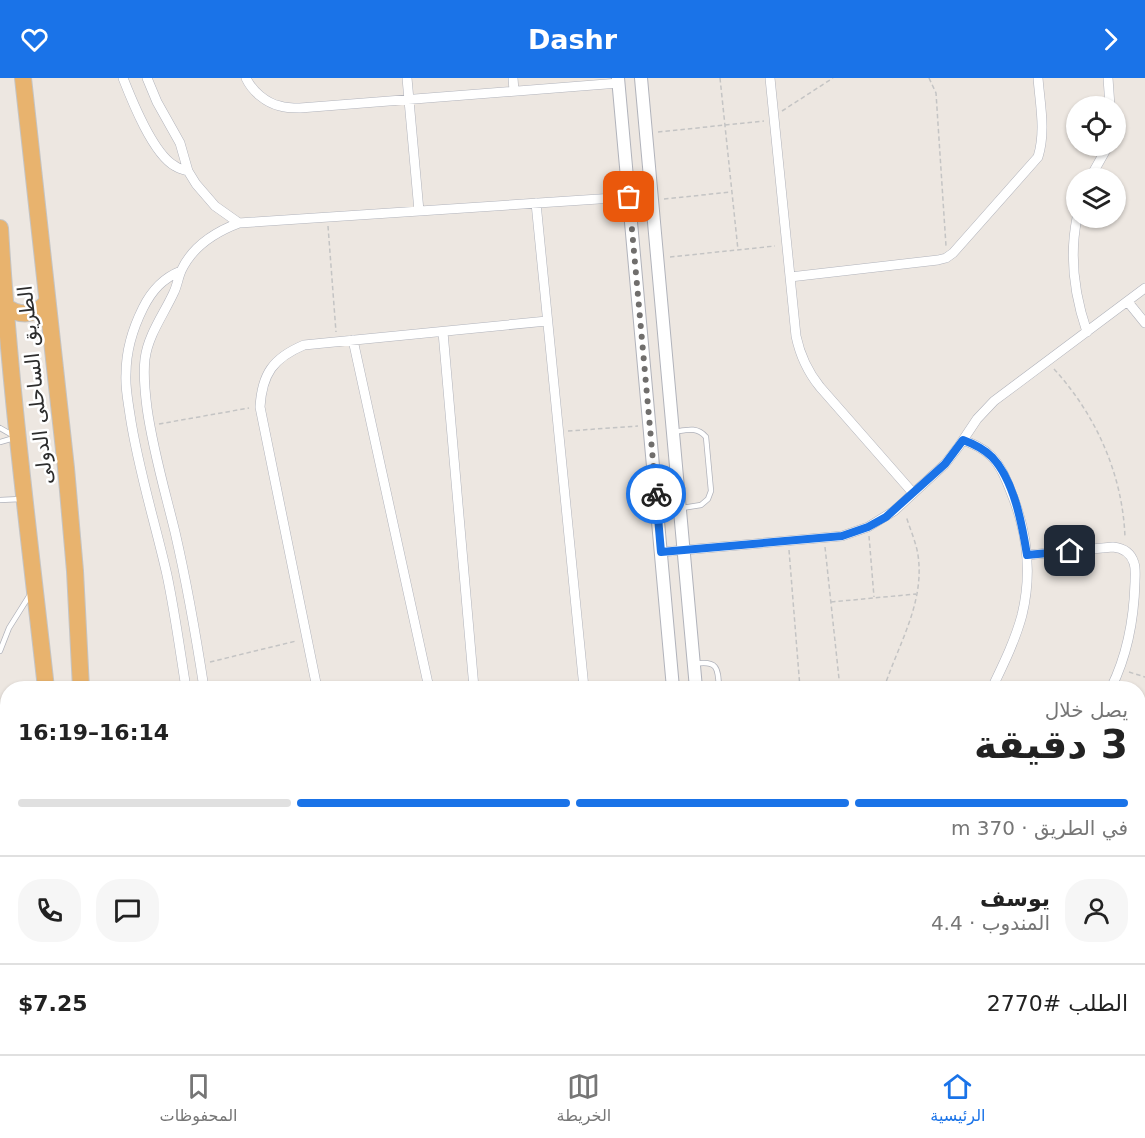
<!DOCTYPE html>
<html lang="ar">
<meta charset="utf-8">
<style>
:root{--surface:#fff;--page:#f6f6f6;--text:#222;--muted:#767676;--line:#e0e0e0;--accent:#1a73e8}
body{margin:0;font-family:"DejaVu Sans","Noto Naskh Arabic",sans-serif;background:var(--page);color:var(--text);direction:rtl;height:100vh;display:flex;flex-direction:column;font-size:22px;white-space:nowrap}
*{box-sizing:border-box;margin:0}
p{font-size:20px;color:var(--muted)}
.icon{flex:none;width:33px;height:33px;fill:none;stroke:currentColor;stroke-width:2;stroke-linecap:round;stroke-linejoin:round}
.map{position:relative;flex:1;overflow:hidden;direction:ltr}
.panel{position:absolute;left:0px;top:603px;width:1146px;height:374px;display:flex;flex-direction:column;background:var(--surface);border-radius:24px 24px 0 0;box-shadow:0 2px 4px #0004;direction:rtl}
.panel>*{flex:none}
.buttons{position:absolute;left:1066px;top:18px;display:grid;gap:12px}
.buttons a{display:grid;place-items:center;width:60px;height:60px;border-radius:50%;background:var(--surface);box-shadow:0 2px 4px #0004;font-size:30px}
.pin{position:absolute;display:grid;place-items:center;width:51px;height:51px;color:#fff;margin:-26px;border-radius:12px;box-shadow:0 3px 9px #0006}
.courier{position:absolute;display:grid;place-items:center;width:60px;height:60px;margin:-30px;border:4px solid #1a73e8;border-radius:50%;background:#fff;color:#222;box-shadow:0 2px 8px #0007}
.headline em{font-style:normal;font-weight:700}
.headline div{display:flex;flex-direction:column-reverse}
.headline{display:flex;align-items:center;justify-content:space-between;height:102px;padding:0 18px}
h1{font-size:39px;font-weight:700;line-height:45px}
.bar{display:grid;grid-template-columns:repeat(4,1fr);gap:9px 6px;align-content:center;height:72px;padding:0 18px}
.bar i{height:8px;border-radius:4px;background:var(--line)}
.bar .current{background:var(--accent)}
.bar p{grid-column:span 4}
.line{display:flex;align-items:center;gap:15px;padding:0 18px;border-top:2px solid var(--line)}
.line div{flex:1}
.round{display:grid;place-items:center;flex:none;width:63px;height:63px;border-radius:24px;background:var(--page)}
header{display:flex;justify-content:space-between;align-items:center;height:78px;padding:0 18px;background:var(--accent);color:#fff;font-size:27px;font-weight:700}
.tab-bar{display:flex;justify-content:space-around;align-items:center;height:84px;border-top:2px solid var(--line);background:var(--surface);font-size:16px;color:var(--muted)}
.tab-bar a{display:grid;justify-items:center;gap:3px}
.tab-bar .current{color:var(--accent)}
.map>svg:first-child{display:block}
</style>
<header><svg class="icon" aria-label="forward" viewBox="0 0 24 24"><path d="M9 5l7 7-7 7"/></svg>Dashr<svg class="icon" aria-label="heart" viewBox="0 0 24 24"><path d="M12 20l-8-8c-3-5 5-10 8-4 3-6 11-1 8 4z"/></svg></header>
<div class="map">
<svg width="1145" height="976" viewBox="0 0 1145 976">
<rect width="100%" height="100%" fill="#ede7e1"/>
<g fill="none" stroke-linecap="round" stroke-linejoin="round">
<defs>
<path id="service" d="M 0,350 L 14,358
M 674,354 C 686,352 697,348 706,359 L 711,413 L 708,421 L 701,427 L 682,430
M 0,364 L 14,360
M 0,422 L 21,421
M 0,573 L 9,550 L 31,515
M 694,586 C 718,582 718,590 719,610
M 0,693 L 8,774
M 26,969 L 26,976
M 750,969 L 751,976"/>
<path id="minor" d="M 123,0 C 132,23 153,76 175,88 C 179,91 184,92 188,93
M 147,0 L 157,24 L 180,65 L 188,93 L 196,106 L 215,128 L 239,145
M 246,0 C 252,13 266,25 280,28 C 286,30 294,30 300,30 L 619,5
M 407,0 L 419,133
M 513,0 L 514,13
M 770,0 L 796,258 C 800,277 807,293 820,309 L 913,415
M 1108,0 L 1110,28
M 1090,100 L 1108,68
M 536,125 L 584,610
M 1077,140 C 1069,179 1074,216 1087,254
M 181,193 C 163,200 152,212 143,230 C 133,250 126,273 126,296 C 125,309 128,323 130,337 C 138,391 155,444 167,497 C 175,535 180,573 186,610
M 790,199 L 938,182 L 946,180 L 953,175 L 1038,79 C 1046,53 1040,26 1038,0
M 1128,224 L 1145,245
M 443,254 L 474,610
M 353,262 L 429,610
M 963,362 C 973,366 983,370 991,378 C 1001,388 1006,401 1011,414 C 1027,453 1032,496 1022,537 C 1015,563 1003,587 992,610
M 661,474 L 842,458 L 868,449 L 894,433 L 945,386 L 959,368 L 977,341 L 994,323 L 1145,210
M 1027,477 L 1113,469 C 1123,470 1131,475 1134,485 C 1136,491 1135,498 1135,504 C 1134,540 1127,578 1111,610
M 204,610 C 196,558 187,506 175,454 C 165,413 153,373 147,330 C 145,314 143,297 145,281 C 148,257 164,236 174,214 C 177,208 178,200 181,193 C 192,169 215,154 239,145 L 629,119
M 317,610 L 260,329 C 262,296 273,280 304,267 L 547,243
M 1138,893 L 1145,902
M 240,969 L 240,976
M 256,969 L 256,976
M 619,969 L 620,976
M 1062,969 L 1067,976"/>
<path id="tertiary" d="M 618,0 L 673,610
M 641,0 L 696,610
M 706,969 L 707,976
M 729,969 L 729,976"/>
<path id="trunk" d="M 23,0 L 66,390 L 75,493 L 81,610
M 0,150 C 9,304 29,457 46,610
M 5,228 C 20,239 35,238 47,224
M 80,969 L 81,976
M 112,969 L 113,976"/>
</defs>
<use href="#service" stroke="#b1b3bb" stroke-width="6"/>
<use href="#minor" stroke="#b1b3bb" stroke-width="10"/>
<use href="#tertiary" stroke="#b1b3bb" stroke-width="14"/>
<use href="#trunk" stroke="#c4c4c4" stroke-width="18"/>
<path stroke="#c4c4c4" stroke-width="1.5" stroke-dasharray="4.5 3" stroke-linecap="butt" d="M 720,0 L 738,172
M 929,0 L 936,15 L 946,168
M 782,33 L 833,0
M 658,54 L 764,43
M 664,121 L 731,114
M 328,148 L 336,254
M 670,179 L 775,168
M 1054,291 C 1096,337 1123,397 1125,460
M 159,346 L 249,330
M 568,353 L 638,348
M 869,458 L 874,519
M 825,469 L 840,610 L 886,604
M 789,472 L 800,610
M 831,524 L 916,516
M 210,584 L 296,563
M 1129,594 L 1145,599
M 884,610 C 898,567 925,525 918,477 C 916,464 910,451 906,438
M 1138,666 L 1145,670
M 1138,678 L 1143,669
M 1138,803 L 1145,815
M 1138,839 L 1145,834
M 835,969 L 835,976
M 872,969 L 873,976
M 935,969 L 940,976"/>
<use href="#service" stroke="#fff" stroke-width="4.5"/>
<use href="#minor" stroke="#fff" stroke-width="9"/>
<use href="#tertiary" stroke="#fff" stroke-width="12"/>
<use href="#trunk" stroke="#e8b36e" stroke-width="16"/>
</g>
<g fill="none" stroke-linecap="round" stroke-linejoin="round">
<path stroke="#706e6c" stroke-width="6" stroke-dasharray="0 10.8" d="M 629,119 L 656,416"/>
<path stroke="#1a73e8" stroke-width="8" d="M 656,416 L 661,474 L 842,458 L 868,449 L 886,439 L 945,386 L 963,362 C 974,366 984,371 992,379 C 1014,402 1022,446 1027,477 L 1070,473"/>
</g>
<g text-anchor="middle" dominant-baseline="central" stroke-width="5" stroke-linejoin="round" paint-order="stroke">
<g font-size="20" fill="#2d2d2d" stroke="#fff">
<text transform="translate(35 307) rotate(-96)">الطريق الساحلى الدولى</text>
</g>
</g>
</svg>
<div class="buttons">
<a><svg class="icon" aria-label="locate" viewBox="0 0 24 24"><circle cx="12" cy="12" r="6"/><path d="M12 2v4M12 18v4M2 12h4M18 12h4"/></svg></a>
<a><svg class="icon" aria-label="layers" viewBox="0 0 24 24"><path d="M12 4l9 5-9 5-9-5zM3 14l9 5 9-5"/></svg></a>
</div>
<div class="pin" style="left:629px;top:119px;background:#ea580c"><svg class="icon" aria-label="bag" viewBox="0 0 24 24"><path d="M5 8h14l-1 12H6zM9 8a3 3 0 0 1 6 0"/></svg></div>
<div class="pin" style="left:1070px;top:473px;background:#1f2937"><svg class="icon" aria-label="home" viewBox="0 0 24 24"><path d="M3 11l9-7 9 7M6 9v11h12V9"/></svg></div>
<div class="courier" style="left:656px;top:416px"><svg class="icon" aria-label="bike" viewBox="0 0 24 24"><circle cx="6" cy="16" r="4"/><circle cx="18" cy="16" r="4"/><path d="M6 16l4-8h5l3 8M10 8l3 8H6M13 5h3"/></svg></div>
<section class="panel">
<div class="headline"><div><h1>3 دقيقة</h1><p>يصل خلال</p></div><em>16:14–16:19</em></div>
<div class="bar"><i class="current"></i><i class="current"></i><i class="current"></i><i></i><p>في الطريق · 370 m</p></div>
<div class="line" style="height:108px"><a class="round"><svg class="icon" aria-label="person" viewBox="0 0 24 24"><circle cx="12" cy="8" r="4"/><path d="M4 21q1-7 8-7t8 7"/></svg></a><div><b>يوسف</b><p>المندوب · 4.4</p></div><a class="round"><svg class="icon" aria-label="chat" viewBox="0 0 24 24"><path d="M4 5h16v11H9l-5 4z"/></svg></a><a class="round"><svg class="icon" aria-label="phone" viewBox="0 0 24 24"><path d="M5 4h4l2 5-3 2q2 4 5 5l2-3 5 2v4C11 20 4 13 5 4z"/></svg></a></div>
<div class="line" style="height:78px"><div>الطلب #2770</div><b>$7.25</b></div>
</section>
</div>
<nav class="tab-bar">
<a class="current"><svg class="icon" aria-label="home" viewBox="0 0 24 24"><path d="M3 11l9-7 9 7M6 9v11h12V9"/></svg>الرئيسية</a>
<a><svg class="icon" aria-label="map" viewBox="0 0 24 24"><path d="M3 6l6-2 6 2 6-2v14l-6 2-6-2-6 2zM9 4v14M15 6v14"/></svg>الخريطة</a>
<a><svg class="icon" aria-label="saved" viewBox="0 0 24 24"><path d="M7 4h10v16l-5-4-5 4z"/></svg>المحفوظات</a>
</nav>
